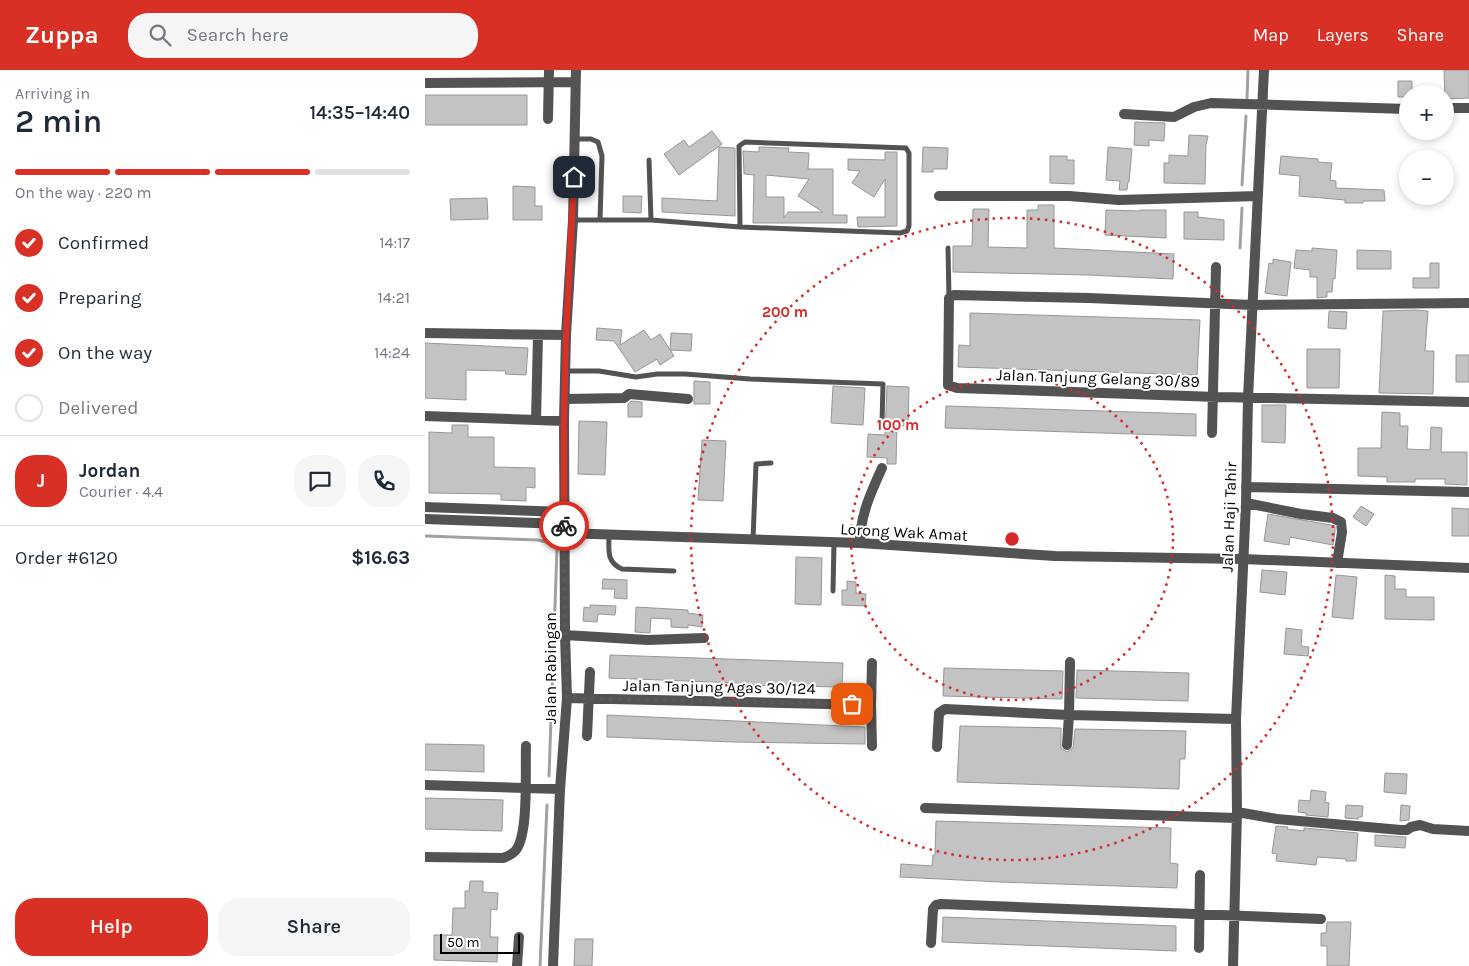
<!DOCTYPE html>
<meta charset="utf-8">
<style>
:root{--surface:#fff;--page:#f6f6f7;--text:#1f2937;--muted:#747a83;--line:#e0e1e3;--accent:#d93025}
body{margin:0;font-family:Karla,sans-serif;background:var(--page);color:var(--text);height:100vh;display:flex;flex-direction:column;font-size:19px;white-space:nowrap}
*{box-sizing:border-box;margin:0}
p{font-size:16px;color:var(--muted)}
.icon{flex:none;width:28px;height:28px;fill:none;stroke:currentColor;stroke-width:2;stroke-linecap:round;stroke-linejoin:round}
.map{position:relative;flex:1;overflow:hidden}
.sheet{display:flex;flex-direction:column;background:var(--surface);width:425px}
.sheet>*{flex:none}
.tools{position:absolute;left:974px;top:15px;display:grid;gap:10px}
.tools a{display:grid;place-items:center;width:55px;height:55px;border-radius:50%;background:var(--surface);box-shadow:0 2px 8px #0003;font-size:25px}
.scale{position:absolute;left:15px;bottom:12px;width:80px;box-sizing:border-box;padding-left:5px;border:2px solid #000;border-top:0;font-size:14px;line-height:18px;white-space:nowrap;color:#000;-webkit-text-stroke:4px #fff;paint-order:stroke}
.pin{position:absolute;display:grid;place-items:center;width:42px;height:42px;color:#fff;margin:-21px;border-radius:10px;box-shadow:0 2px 8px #0006}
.courier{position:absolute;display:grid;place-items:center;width:50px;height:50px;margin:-25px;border:4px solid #d93025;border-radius:50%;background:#fff;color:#222;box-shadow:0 1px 6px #0007}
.summary em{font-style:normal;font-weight:600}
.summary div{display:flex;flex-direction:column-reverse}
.summary{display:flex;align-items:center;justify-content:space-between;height:85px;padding:0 15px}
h1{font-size:32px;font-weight:600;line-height:38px}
.bar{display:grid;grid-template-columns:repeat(4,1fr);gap:8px 5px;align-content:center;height:60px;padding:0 15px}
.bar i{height:6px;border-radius:4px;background:var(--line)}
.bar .current{background:var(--accent)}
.bar p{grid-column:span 4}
.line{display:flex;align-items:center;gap:12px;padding:0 15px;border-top:1px solid var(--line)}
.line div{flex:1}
.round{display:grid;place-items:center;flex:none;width:52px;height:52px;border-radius:20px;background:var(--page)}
ol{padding:0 15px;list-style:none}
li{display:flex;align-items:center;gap:15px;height:55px}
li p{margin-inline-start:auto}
li .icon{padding:5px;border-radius:50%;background:var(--accent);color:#fff;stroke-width:4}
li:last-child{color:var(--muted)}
li i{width:28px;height:28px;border:2px solid var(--line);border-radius:50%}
.action{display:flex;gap:10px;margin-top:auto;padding:10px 15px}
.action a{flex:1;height:58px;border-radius:20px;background:var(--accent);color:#fff;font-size:20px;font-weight:600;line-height:58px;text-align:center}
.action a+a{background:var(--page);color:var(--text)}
header{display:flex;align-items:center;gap:30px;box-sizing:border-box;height:70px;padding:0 25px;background:var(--accent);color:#fff}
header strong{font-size:24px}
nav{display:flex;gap:28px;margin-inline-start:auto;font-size:18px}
.search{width:350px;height:45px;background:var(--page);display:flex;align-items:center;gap:12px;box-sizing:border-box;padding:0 18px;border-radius:20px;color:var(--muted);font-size:19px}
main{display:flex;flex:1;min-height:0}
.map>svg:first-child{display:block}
</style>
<header>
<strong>Zuppa</strong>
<div class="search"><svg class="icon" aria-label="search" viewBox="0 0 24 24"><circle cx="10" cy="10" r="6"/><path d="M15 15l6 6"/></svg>Search here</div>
<nav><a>Map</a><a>Layers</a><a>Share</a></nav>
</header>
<main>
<section class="sheet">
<div class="summary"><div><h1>2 min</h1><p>Arriving in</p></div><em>14:35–14:40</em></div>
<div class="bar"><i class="current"></i><i class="current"></i><i class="current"></i><i></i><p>On the way · 220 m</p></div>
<ol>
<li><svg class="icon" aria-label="check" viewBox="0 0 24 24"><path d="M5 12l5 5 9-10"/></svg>Confirmed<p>14:17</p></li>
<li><svg class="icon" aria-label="check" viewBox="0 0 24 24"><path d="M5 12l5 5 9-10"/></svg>Preparing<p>14:21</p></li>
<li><svg class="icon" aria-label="check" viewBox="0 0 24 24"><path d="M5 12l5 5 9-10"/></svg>On the way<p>14:24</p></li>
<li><i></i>Delivered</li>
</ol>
<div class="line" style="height:90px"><b class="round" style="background:var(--accent);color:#fff">J</b><div><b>Jordan</b><p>Courier · 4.4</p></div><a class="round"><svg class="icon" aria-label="chat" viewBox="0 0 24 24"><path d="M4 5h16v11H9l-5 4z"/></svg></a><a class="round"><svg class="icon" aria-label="phone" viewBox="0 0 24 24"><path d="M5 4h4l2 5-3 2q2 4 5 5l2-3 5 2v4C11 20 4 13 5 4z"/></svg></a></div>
<div class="line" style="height:65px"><div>Order #6120</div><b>$16.63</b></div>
<div class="action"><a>Help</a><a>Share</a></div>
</section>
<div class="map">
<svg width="1044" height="896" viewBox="0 0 1044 896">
<rect width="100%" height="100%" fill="#fff"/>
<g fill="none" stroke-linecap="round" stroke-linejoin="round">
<path stroke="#a1a1a1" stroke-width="3" d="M 822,28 L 823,0
M 817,115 L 821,46
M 815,178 L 817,138
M 0,466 L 113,470 L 129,474 L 132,479 L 124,706
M 115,896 L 122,735"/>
</g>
<path fill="#c3c3c3" stroke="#979797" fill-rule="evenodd" d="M 1019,0 L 1044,0 L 1044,28 L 1020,29 Z
M 973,11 L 987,11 L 987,24 L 982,24 L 982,27 L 973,27 Z
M 0,25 L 102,25 L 102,55 L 0,55 Z
M 710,52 L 740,53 L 739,71 L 724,70 L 724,76 L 709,75 Z
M 287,61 L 297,74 L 254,105 L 239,84 L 259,70 L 264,77 Z
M 764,65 L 783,66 L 781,75 L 780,114 L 739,113 L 739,93 L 744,93 L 744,85 L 763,86 Z
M 294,77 L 310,78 L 310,146 L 237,142 L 237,128 L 292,131 Z
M 334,77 L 364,78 L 363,82 L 384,83 L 383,99 L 408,99 L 408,145 L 422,145 L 422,153 L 328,153 L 329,105 L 319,104 L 318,81 L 334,82 ZM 341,105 L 384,109 L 373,126 L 398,142 L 363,142 L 359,148 L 359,127 L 341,127 Z
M 498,77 L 523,78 L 522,99 L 508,99 L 508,102 L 497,102 Z
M 683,77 L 707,79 L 704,112 L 703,112 L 702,120 L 694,120 L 695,111 L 681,110 Z
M 460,82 L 472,82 L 472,156 L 433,157 L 432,147 L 460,147 L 460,109 L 449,127 L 427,113 L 435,101 L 423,100 L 423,89 L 460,90 Z
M 625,86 L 642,86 L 642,90 L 649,90 L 649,114 L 625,113 Z
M 856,86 L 893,89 L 893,92 L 907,93 L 905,110 L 911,111 L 911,118 L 959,120 L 960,131 L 938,131 L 938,133 L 920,133 L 920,130 L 874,126 L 875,106 L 854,104 Z
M 88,116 L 110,117 L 110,136 L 117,136 L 117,150 L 88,150 Z
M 198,126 L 217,126 L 216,143 L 198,142 Z
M 62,128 L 63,149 L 26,150 L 25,129 Z
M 613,135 L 629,135 L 629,178 L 749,184 L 748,209 L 664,205 L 528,202 L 528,176 L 547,176 L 548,139 L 564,139 L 563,177 L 602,178 L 602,140 L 613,140 Z
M 681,140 L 715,141 L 715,140 L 741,140 L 741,168 L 680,165 Z
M 759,142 L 773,142 L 773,147 L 799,150 L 799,170 L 759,169 Z
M 887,178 L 912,180 L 910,209 L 908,208 L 907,222 L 902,222 L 902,227 L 892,228 L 892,207 L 885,207 L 885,200 L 869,198 L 871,180 L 887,181 Z
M 932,180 L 966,181 L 966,199 L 932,199 Z
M 848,189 L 866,192 L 862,226 L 840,223 L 844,193 L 848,194 Z
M 1005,193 L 1014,193 L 1014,218 L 988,218 L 988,208 L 1005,208 Z
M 990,240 L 1003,241 L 1000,281 L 1009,281 L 1008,324 L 954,323 L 958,241 Z
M 904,241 L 922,242 L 921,259 L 903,258 Z
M 545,243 L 775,250 L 772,305 L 533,297 L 534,275 L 545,276 Z
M 172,258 L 197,260 L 195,275 L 219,260 L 226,270 L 235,264 L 249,286 L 235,295 L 232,289 L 210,302 L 189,271 L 171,270 Z
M 246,263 L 267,264 L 266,281 L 245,280 Z
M 0,273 L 103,278 L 101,305 L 80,304 L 81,301 L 41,300 L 41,330 L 0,328 Z
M 882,279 L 915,279 L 914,318 L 882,318 Z
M 1031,285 L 1044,285 L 1044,312 L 1031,312 Z
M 269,311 L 285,312 L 285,334 L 269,334 Z
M 408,316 L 440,318 L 438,355 L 406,353 Z
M 462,316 L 484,317 L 483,356 L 472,356 L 471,394 L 462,394 L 462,388 L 442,387 L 443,364 L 460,365 Z
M 206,331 L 217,332 L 217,347 L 203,347 L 203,334 Z
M 837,335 L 861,335 L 860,373 L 837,372 Z
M 521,336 L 771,344 L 771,366 L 520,358 Z
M 957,342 L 975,343 L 975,356 L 983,356 L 982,379 L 1005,380 L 1006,357 L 1017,358 L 1016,382 L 1042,382 L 1042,415 L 1020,414 L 1020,409 L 990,409 L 990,412 L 962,412 L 962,407 L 933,406 L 933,378 L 956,378 Z
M 154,351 L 182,352 L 180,405 L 153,404 Z
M 27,355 L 43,355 L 43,367 L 69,367 L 69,397 L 110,398 L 110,418 L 101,417 L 101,431 L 76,430 L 76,424 L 4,423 L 4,362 L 27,363 Z
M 277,370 L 301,371 L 298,431 L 273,430 Z
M 936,436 L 949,444 L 941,456 L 928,447 Z
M 1027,438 L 1044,439 L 1044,466 L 1027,466 Z
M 843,444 L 906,455 L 910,456 L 910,462 L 908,475 L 865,467 L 864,475 L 839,471 Z
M 371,487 L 397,488 L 396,535 L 370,534 Z
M 837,500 L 862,502 L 860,525 L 835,522 Z
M 911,505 L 932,507 L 928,549 L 907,547 Z
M 960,505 L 970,506 L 970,519 L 981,519 L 981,527 L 1009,527 L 1009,550 L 960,549 Z
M 178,509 L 202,510 L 202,529 L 189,528 L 190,519 L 177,519 Z
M 422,511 L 431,512 L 431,523 L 441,524 L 440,536 L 417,535 L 417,520 L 422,520 Z
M 165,535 L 191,536 L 190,545 L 173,544 L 172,552 L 158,551 L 159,537 L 165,538 Z
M 211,537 L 263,540 L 263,543 L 278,545 L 277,557 L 263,555 L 263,558 L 246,557 L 246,549 L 226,548 L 225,563 L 210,562 Z
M 861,558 L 877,560 L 876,576 L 884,577 L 883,586 L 859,584 Z
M 185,585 L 418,593 L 417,617 L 314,615 L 314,613 L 184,608 Z
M 519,598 L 638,601 L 637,629 L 518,626 Z
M 652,600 L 764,603 L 763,631 L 651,628 Z
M 182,645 L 440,657 L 440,674 L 308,672 L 182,667 Z
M 535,656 L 636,658 L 636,678 L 642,682 L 648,678 L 650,659 L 761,661 L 760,689 L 755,689 L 754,719 L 532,712 Z
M 0,674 L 59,675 L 59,702 L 0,700 Z
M 960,703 L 982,704 L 981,724 L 959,722 Z
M 886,720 L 901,722 L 900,732 L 904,733 L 903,747 L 881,745 L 881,743 L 873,742 L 874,730 L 885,731 Z
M 0,728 L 78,730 L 77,761 L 0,759 Z
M 921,735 L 938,736 L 937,747 L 933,747 L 933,749 L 920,748 Z
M 976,735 L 985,736 L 984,750 L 975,751 Z
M 511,751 L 746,758 L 745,793 L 753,794 L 752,818 L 575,812 L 475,807 L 476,794 L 507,796 L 508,785 L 510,785 Z
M 851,756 L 863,757 L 862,759 L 879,761 L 879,758 L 933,763 L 931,791 L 921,791 L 921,789 L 892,787 L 891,795 L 851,791 L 852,784 L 847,783 Z
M 950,765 L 981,767 L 980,778 L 950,776 Z
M 45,811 L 58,811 L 58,822 L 73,823 L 72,840 L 66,839 L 65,867 L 73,867 L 72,892 L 9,890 L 9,865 L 27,865 L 28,838 L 40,838 L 40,821 L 44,821 Z
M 518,847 L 751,856 L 751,881 L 517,872 Z
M 902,852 L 926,852 L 924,896 L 902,896 L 902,876 L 896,876 L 896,863 L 901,863 Z
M 150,869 L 168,869 L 167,896 L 149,896 Z"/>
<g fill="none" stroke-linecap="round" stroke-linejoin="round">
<path stroke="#535353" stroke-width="5" d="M 150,69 L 166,69 L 173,72 L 177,86 L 175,150
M 224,90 L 226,150
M 148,150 L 226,150 L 315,157 L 314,76 L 320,72 L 481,78 L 484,83 L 484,156 L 482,161 L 475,163 L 315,157
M 523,178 L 524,228
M 140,301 L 174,301 L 211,307 L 232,304 L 260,304 L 325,309 L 458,314 L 457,353
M 184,465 C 184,480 181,492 197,499 L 249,501
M 328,469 L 331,394 L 346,393
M 408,521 L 409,473"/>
<path stroke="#535353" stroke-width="10" d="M 0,13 L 150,12
M 1020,38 L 1044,38
M 699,44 L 749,47 L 769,37 L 786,33 L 982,39
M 123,49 L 124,0
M 514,126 L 644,126 L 694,130 L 833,126
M 1044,233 L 827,235 L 664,228 L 529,225 L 524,228 L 523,315 L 532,318 L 792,327 L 1044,332
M 0,263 L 141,265
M 140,329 L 199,328 L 204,324 L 263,329
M 0,346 L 139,351
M 111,350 L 113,265
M 787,363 L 791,197
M 821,417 L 1044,422
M 821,433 L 876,444 L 908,448 L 916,452 L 917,462 L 912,493
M 0,437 L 139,442
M 0,449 L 139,454
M 139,463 L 435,473 L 630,486 L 818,489 L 1044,498
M 435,473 C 435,446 446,422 457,398
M 140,565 L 223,570 L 279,568
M 447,593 L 446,635 L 447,676
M 142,628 L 446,635
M 162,666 L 165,602
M 642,675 L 644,645 L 645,592
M 512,677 L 514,643 L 520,639 L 644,645 L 811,649
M 0,715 L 135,719
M 500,738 L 812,748
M 812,742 L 852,749 L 976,760 L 982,760 L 986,757 L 995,755 L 1008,759 L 1044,761
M 0,787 L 78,788 C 83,786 87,785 91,780 C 104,763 100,699 101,676
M 506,873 L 508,839 L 511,835 L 516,834 L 896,849
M 774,878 L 775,805
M 92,896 L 94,867
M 128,896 L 135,719 L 142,628 L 140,565 L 139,351 L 141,265 L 148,150 L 151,0
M 808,896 L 812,742 L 811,649 L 821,433 L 823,328 L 839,0"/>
</g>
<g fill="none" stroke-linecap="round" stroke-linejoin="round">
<path stroke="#595959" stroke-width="5" stroke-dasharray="0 9" d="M 139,456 L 140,565 L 142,628 L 427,634"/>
<path stroke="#d93025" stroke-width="6" d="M 139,456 L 139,351 L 141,265 L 149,107"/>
</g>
<g fill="none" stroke="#d62828" stroke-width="2.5" stroke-dasharray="2.5 5">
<circle cx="587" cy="469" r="161"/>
<circle cx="587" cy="469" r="321"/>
</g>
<g text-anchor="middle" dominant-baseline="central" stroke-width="4" stroke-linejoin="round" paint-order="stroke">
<g font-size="16" fill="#000" stroke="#fff">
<text transform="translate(673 308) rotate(2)">Jalan Tanjung Gelang 30/89</text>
<text transform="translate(804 447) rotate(-88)">Jalan Haji Tahir</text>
<text transform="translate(479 462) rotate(3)">Lorong Wak Amat</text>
<text transform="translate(125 598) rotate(-90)">Jalan Rabingan</text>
<text transform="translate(294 617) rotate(1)">Jalan Tanjung Agas 30/124</text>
</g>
</g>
<circle cx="587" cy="469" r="8" fill="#d62828" stroke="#fff" stroke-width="2.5"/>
<g font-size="15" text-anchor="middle" font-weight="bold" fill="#d62828" stroke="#fff" stroke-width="4" stroke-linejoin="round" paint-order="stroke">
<text x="360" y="247">200 m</text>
<text x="473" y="360">100 m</text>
</g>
</svg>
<div class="tools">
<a>+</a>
<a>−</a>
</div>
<div class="scale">50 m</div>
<div class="pin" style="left:427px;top:634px;background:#ea580c"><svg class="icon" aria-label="bag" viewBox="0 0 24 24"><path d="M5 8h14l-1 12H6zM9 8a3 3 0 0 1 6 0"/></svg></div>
<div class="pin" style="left:149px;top:107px;background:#1f2937"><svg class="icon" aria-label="home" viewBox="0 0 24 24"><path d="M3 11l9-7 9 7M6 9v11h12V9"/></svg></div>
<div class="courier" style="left:139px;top:456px"><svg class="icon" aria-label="bike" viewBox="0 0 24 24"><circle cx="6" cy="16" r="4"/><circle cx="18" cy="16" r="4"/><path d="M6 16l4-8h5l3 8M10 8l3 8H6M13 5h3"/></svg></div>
</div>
</main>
